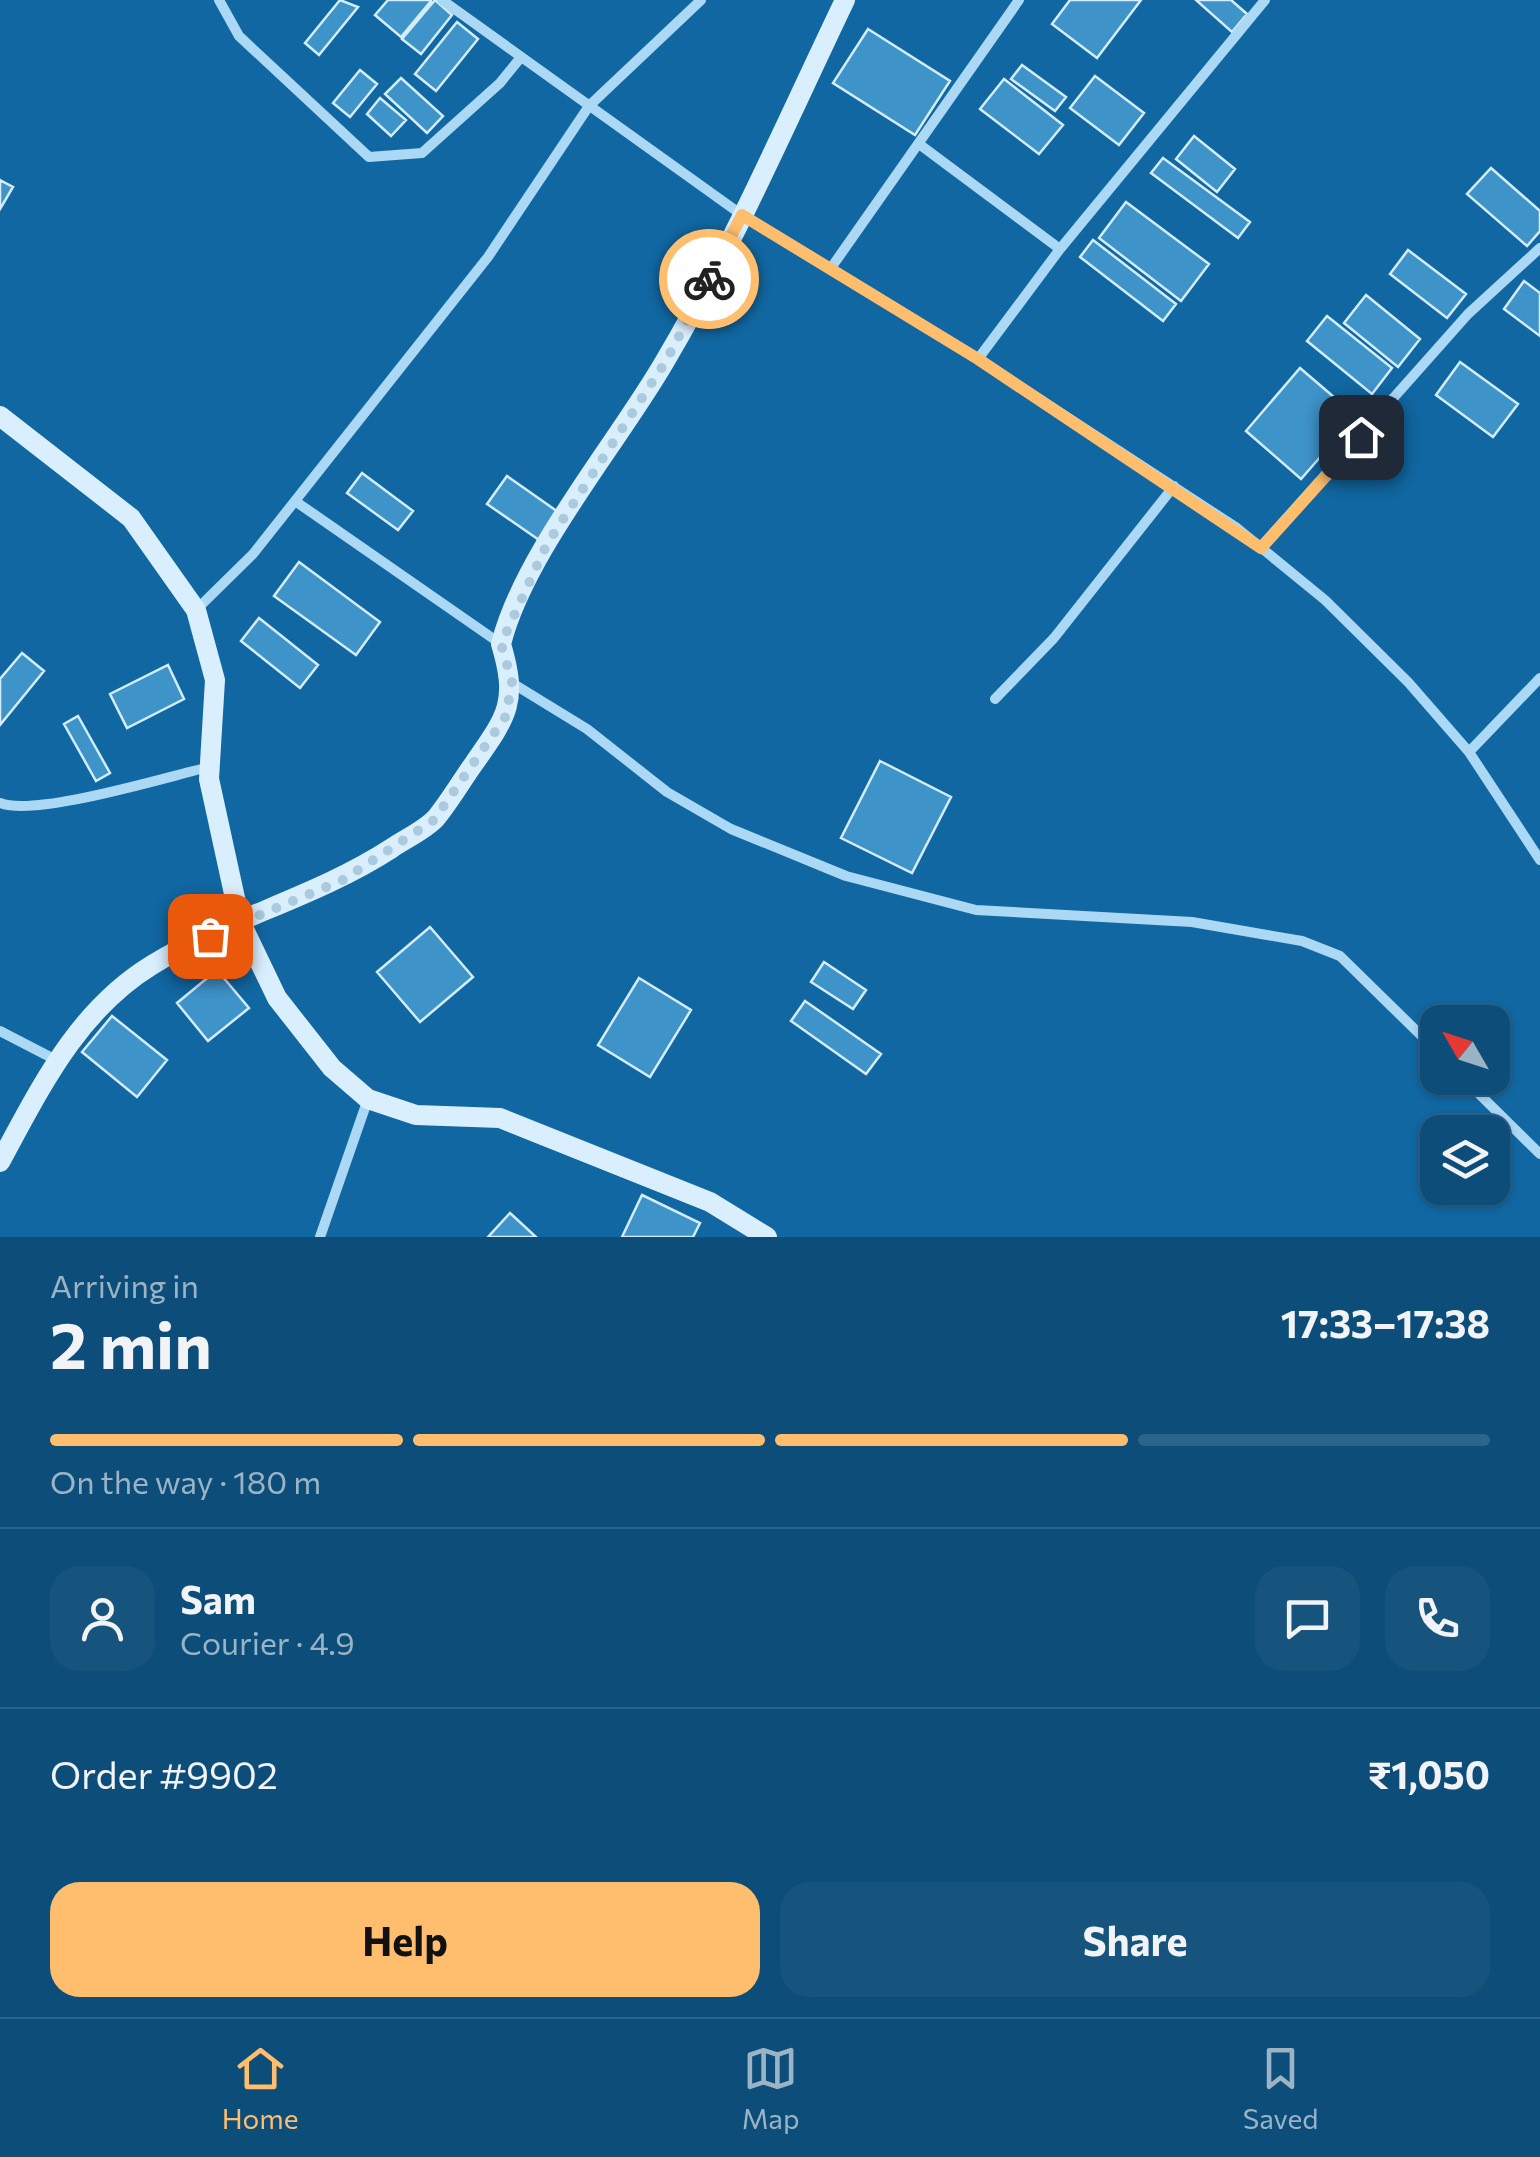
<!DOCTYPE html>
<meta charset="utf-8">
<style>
:root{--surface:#0d4d79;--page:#16547e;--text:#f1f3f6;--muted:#9ab4c6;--line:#2d648a;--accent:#ffbe6e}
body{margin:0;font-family:Commissioner,sans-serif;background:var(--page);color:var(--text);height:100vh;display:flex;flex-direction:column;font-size:38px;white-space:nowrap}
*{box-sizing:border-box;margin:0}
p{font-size:32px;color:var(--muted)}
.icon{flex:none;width:55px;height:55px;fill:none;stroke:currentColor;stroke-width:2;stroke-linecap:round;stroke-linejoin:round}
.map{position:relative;height:1237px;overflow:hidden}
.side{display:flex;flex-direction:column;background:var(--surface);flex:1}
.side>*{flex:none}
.needle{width:65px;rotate:309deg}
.controls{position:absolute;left:1420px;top:1005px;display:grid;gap:20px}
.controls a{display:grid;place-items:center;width:90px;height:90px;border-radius:20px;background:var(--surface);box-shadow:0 2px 8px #0004,0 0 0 2px var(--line);font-size:50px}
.pin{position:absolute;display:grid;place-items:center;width:85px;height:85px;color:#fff;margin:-42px;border-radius:20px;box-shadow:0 5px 15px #0006}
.courier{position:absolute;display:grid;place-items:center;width:100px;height:100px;margin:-50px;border:8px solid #ffbe6e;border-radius:50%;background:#fff;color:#222;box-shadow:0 2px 12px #0007}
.summary em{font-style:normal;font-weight:700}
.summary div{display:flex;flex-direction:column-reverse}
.summary{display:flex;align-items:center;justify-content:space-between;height:170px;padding:0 50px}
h1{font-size:65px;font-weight:700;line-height:75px}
.bar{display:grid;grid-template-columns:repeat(4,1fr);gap:15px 10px;align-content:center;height:120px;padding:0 50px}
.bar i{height:12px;border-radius:8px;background:var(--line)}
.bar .active{background:var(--accent)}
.bar p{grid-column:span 4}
.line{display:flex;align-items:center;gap:25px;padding:0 50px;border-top:2px solid var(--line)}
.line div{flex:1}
.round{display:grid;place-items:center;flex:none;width:105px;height:105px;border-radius:30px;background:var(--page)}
.action{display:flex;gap:20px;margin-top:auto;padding:20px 50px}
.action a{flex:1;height:115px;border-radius:30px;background:var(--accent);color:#111;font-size:40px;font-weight:700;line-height:115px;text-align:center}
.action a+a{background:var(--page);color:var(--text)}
.menu{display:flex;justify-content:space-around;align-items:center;height:140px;border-top:2px solid var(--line);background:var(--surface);font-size:28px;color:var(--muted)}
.menu a{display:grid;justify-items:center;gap:5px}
.menu .active{color:var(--accent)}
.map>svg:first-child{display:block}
</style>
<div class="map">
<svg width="1540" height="1237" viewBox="0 0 1540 1237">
<rect width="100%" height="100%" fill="#1167a1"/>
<path fill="#3e93c9" stroke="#d3edfe" stroke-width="2.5" d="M 340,0 L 358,7 L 319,55 L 305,43 Z
M 388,0 L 430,0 L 431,1 L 401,37 L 375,15 Z
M 435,0 L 452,15 L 421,54 L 402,39 Z
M 1070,0 L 1141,0 L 1097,58 L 1052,24 Z
M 1196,0 L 1231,0 L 1247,14 L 1232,32 Z
M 457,22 L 478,39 L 436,91 L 415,74 Z
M 868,29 L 950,81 L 915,135 L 833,83 Z
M 1022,65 L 1066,97 L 1055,111 L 1011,79 Z
M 360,70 L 377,84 L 350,117 L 333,103 Z
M 1095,76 L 1144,113 L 1119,145 L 1070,108 Z
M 401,78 L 443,116 L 427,133 L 385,94 Z
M 1004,79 L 1063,125 L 1039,154 L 980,109 Z
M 380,98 L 406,120 L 391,136 L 367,114 Z
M 1194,136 L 1235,169 L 1217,192 L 1176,159 Z
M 1163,158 L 1250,222 L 1238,238 L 1151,173 Z
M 1491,168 L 1540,211 L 1540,231 L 1527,246 L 1467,194 Z
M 0,180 L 13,187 L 0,209 Z
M 1126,202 L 1209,264 L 1181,301 L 1099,238 Z
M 1093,240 L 1176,304 L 1163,321 L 1080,257 Z
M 1408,250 L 1466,294 L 1447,318 L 1390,274 Z
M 1524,281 L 1540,293 L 1540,336 L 1504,309 Z
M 1366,295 L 1420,339 L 1398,367 L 1344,323 Z
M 1327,316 L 1392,368 L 1372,394 L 1307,341 Z
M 1460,362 L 1518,404 L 1493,437 L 1436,395 Z
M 1300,368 L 1356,416 L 1301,479 L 1246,431 Z
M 362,473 L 413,511 L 398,530 L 347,493 Z
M 507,476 L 561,514 L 542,542 L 487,504 Z
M 299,562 L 380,622 L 356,655 L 274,596 Z
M 259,618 L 318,665 L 300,688 L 241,641 Z
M 22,653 L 44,671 L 0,725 L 0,679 Z
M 168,665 L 184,699 L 127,728 L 110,694 Z
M 78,716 L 110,773 L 96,781 L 64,724 Z
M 880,761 L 951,797 L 912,873 L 841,838 Z
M 430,927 L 473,977 L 420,1022 L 377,972 Z
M 824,962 L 866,990 L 853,1009 L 811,982 Z
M 217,970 L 249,1008 L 208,1041 L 177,1003 Z
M 639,978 L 691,1010 L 650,1077 L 598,1045 Z
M 805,1001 L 881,1054 L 866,1074 L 791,1021 Z
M 112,1016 L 167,1060 L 137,1097 L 82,1052 Z
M 642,1195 L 700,1223 L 693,1237 L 622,1237 Z
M 510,1213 L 536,1237 L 488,1237 Z"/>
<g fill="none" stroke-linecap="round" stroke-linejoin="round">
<path stroke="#aad8f5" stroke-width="10" d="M 219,0 L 239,36 L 369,157 L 422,153 L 500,83 L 521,57
M 442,0 L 742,215 L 978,359 L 1237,528 L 1325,600 L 1408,682 L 1469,752 L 1540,860
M 919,144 L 1060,249
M 831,268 L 1019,0
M 978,359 L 1060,249 L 1265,0
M 295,501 L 501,644
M 1261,547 L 1468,314 L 1540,248
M 196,610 L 253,554 L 488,257 L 589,106 L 701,0
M 512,683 L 587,729 L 667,792 L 731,829 L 846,876 L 976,910 L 1192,922 L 1302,941 L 1340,956 L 1438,1052
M 995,699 L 1054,638 L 1174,486
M 1469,752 L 1540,678
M 0,803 C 36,817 166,777 209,767
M 0,1031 L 56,1060
M 1463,1078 L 1540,1154
M 320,1237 L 368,1099"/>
<path stroke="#daeffe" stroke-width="20" d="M 0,416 L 131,518 L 196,610 L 215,680 L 209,779 L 240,921 L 277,998 L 332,1068 L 368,1099 L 416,1115 L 500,1118 L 710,1202 L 767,1237
M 0,1162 C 41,1087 77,1011 152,965 C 228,918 315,898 392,848 C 405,839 425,830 436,818 C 450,801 462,780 475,762 C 508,715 518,701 501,644 C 524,553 617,444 665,361 C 733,246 787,121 845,0"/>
</g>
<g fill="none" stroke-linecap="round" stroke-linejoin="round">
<path stroke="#accade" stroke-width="10" stroke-dasharray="0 18" d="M 210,936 L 343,880 L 434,820 L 506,716 L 512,682 L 501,644 L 547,544 L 666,361 L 709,279"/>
<path stroke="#ffbe6e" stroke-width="12" d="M 709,279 L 742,215 L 978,359 L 1261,548 L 1361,437"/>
</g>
</svg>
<div class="controls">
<a><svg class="needle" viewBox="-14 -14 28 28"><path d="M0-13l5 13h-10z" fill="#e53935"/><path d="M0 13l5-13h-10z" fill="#9ab4c6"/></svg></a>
<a><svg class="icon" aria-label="layers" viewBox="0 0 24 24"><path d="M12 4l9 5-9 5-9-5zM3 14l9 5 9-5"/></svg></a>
</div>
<div class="pin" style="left:210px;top:936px;background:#ea580c"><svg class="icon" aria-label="bag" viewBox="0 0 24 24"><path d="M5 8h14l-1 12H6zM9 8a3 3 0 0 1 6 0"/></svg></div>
<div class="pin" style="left:1361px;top:437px;background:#1f2937"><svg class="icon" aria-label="home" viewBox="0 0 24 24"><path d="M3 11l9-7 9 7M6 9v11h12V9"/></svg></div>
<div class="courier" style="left:709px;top:279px"><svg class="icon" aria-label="bike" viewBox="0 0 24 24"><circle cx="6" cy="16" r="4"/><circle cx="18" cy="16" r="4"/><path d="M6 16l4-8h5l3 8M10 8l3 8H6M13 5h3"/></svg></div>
</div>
<section class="side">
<div class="summary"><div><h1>2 min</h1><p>Arriving in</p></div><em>17:33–17:38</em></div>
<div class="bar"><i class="active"></i><i class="active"></i><i class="active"></i><i></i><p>On the way · 180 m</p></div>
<div class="line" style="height:180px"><a class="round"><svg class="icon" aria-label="person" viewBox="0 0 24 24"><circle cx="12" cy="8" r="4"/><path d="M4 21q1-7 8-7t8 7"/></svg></a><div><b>Sam</b><p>Courier · 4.9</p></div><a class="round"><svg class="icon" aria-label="chat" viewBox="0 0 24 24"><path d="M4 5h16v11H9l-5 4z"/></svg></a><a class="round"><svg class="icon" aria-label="phone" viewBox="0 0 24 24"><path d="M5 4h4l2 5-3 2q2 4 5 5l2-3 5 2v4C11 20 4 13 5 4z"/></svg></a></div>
<div class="line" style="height:130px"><div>Order #9902</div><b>₹1,050</b></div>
<div class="action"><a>Help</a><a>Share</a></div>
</section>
<nav class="menu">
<a class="active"><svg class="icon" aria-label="home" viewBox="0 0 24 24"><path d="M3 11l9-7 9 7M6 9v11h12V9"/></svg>Home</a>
<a><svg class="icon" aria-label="map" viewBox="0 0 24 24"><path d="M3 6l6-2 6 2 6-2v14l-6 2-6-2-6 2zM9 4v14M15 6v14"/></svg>Map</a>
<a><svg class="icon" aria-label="saved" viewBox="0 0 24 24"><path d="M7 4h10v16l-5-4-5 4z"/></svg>Saved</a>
</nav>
